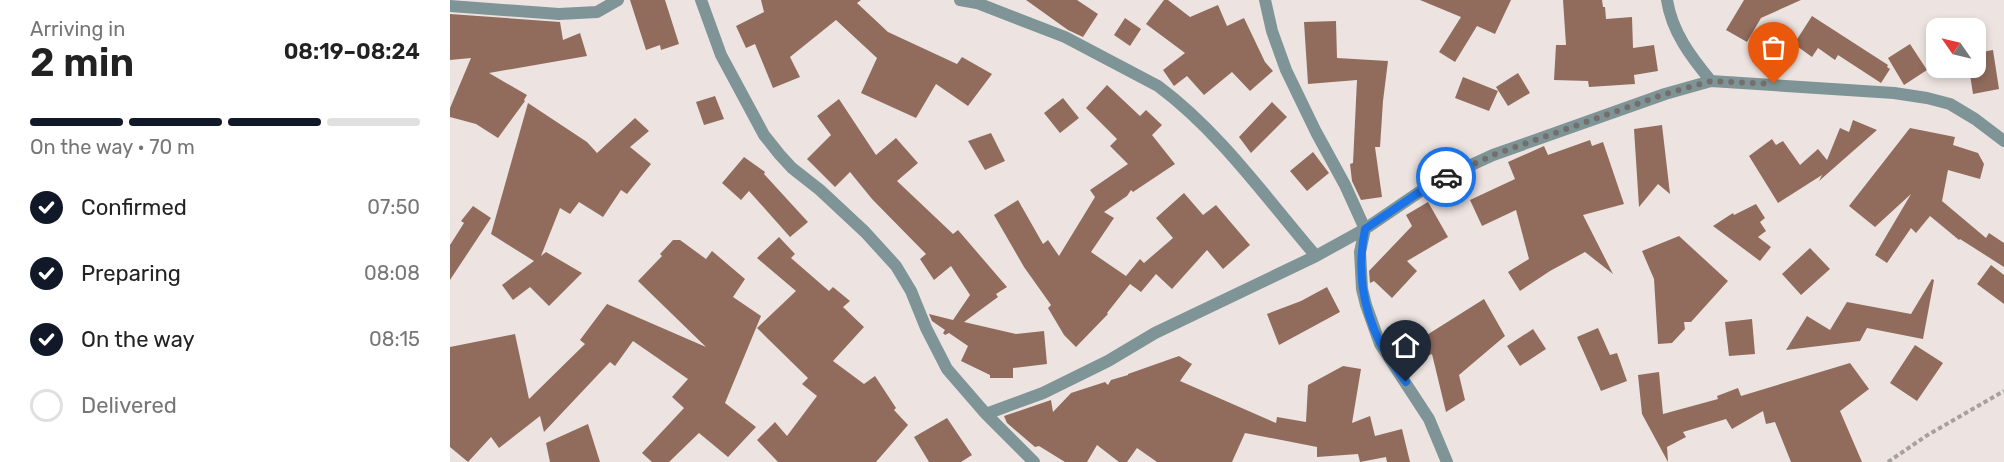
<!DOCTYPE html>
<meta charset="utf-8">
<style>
:root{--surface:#fff;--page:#f6f6f6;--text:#222;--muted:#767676;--line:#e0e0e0;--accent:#111827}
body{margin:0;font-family:Rubik,sans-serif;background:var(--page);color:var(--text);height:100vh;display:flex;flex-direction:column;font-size:22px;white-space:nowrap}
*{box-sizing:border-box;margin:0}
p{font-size:20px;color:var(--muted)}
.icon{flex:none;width:33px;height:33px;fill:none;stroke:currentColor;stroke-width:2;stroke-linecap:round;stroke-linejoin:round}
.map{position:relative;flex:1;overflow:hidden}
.details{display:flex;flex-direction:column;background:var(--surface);width:450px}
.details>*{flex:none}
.needle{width:39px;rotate:304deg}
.controls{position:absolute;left:1476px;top:18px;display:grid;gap:12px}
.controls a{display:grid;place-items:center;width:60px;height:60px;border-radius:12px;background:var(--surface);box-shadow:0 3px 9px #0003;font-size:30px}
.pin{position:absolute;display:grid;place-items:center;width:51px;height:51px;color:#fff;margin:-62px -26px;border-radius:50% 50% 50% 0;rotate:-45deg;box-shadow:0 0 6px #0007}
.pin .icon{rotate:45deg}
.courier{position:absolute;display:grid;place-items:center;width:60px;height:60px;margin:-30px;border:4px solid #1a73e8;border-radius:50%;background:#fff;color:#222;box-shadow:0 2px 8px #0007}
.headline em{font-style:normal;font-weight:600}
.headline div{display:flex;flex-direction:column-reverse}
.headline{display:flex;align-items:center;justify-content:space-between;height:102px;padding:0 30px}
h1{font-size:39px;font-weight:600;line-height:45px}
.bar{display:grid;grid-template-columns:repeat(4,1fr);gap:9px 6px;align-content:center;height:72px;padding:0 30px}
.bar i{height:8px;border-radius:4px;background:var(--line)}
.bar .on{background:var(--accent)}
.bar p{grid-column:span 4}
ol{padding:0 30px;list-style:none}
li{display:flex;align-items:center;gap:18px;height:66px}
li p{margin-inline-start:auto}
li .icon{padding:6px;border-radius:50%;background:var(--accent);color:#fff;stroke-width:4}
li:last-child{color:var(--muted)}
li i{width:33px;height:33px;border:3px solid var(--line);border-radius:50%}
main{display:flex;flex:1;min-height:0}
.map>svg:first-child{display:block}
</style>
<main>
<section class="details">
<div class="headline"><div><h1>2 min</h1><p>Arriving in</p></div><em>08:19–08:24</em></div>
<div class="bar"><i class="on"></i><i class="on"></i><i class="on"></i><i></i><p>On the way · 70 m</p></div>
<ol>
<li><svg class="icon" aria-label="check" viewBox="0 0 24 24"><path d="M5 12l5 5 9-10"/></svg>Confirmed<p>07:50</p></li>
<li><svg class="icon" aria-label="check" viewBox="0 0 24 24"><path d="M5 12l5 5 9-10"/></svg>Preparing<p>08:08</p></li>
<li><svg class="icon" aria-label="check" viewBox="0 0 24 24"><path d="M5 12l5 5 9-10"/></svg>On the way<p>08:15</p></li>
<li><i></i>Delivered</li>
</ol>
</section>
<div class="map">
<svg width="1554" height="462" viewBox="0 0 1554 462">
<rect width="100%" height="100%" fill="#ede4e1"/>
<path fill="#916c5d" d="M 180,0 L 215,0 L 229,44 L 211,50 L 210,45 L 196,50 Z
M 311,0 L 411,0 L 407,3 L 438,32 L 507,64 L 512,57 L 542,74 L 518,106 L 486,84 L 466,118 L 411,93 L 427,58 L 386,20 L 340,57 L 350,77 L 323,88 L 305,44 L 296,48 L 286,26 L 314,12 Z
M 576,0 L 627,0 L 648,14 L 633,37 L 618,30 Z
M 714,0 L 718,0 L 740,17 L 768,5 L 777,26 L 794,18 L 815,62 L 823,71 L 800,91 L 782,72 L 754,95 L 737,76 L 724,86 L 713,70 L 735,53 L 696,24 Z
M 970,0 L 1061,0 L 1045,34 L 1027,26 L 1005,62 L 989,52 L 1011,17 Z
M 1113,0 L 1152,0 L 1153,7 L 1155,7 L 1156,19 L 1182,17 L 1183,48 L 1204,45 L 1208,71 L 1184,75 L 1185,84 L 1139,87 L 1138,81 L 1104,80 L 1106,45 L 1116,45 Z
M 1294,0 L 1351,0 L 1311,18 L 1297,42 L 1276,30 Z
M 0,14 L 110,22 L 113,40 L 130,33 L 137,56 L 39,73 L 77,95 L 74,100 L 75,101 L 48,138 L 26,124 L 0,117 L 0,108 L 21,58 L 0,60 Z
M 1362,16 L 1438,65 L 1437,67 L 1440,69 L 1431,83 L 1388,55 L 1385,60 L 1368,48 L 1362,57 L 1344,44 Z
M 675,18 L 691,29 L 680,46 L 664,35 Z
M 886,21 L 887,58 L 938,61 L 933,101 L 930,147 L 925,147 L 932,197 L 911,200 L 902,181 L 900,164 L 903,163 L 907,80 L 858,84 L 854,22 Z
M 1460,44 L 1477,70 L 1454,85 L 1438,58 Z
M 1543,50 L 1549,89 L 1523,94 L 1519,68 L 1526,68 L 1526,53 Z
M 1068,73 L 1080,93 L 1058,106 L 1046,87 Z
M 1013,77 L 1048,91 L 1039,111 L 1005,98 Z
M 657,85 L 690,116 L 696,110 L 712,125 L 702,135 L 725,164 L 683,192 L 681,190 L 677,196 L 654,212 L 664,218 L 641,252 L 676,276 L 690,259 L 694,263 L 723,238 L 706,218 L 734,193 L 753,215 L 766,205 L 800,245 L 773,269 L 757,250 L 722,289 L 706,274 L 691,292 L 680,284 L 657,313 L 658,314 L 626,347 L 614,335 L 598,308 L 601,305 L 574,267 L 544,215 L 568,200 L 593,244 L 598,240 L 609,256 L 645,197 L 640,190 L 678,164 L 660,146 L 667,139 L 636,108 Z
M 265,96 L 274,119 L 254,125 L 246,102 Z
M 613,98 L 629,118 L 610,133 L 594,113 Z
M 389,99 L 426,155 L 446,138 L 468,163 L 447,181 L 503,234 L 508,230 L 557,287 L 546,294 L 548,297 L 514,322 L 566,334 L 594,331 L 597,364 L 563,368 L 563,378 L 540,378 L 540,375 L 511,361 L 518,346 L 499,333 L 495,335 L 493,333 L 495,330 L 482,321 L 479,314 L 503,320 L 520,295 L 501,266 L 484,280 L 470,259 L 476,254 L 422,199 L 400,172 L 385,187 L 357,159 L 381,135 L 367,116 Z
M 822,102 L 837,117 L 801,153 L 789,137 Z
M 78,103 L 137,142 L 147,153 L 185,118 L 199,131 L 180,147 L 201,164 L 177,194 L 171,190 L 153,217 L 129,202 L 120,214 L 110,208 L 91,256 L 96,252 L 132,273 L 99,306 L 80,287 L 63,300 L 52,285 L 84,261 L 41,234 Z
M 1403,120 L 1427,130 L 1369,181 L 1372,175 L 1328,203 L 1299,156 L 1322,139 L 1326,145 L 1333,141 L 1350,165 L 1368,149 L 1377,160 L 1390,128 L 1399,132 Z
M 1212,125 L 1220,194 L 1208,184 L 1189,207 L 1184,129 Z
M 1460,128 L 1505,137 L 1503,145 L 1528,153 L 1534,164 L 1530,179 L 1498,170 L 1492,201 L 1536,238 L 1539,233 L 1554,243 L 1554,267 L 1510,239 L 1509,240 L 1480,216 L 1466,233 L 1461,228 L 1437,263 L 1425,255 L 1461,194 L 1425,227 L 1399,206 Z
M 541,133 L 555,161 L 535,170 L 518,141 Z
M 1140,140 L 1142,146 L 1153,142 L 1174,204 L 1133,215 L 1163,274 L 1135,252 L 1100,271 L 1070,291 L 1058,272 L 1079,259 L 1066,210 L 1032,226 L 1020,200 L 1065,179 L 1058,162 L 1094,146 L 1098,155 Z
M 863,152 L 879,173 L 857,191 L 840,171 Z
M 294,157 L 315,172 L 314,174 L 358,222 L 340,237 L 299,191 L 291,200 L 272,183 Z
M 978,202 L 998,237 L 957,261 L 967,271 L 942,298 L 924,281 L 920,283 L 919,271 L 962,226 L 956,215 Z
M 1306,204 L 1315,218 L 1310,222 L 1316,231 L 1308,237 L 1321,247 L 1310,261 L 1263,226 L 1283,213 L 1284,215 Z
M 23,206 L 41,218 L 0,280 L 0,245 L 14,223 L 11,221 Z
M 1229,236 L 1278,281 L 1241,322 L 1234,322 L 1235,329 L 1222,343 L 1208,344 L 1204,279 L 1192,251 Z
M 329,237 L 345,254 L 341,258 L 379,291 L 383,287 L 400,301 L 393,307 L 414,327 L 383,361 L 414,384 L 425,376 L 446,408 L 444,410 L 458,425 L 426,462 L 328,462 L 307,440 L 325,422 L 337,436 L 367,396 L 352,384 L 358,378 L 307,328 L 346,291 L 307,258 Z
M 223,240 L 230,240 L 256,259 L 262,251 L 295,279 L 283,297 L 311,316 L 275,403 L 306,427 L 278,457 L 249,433 L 219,462 L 202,462 L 192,453 L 234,408 L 222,397 L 238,379 L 183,341 L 165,366 L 160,362 L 94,432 L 90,416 L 49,448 L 41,437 L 18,462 L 0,447 L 0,347 L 65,334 L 79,399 L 135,344 L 130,340 L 157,304 L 256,347 L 188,281 L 212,256 L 210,254 Z
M 1360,248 L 1380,269 L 1351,295 L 1332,274 Z
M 1541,265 L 1554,275 L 1554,304 L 1527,284 Z
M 1482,279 L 1484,280 L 1473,339 L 1417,328 L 1410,341 L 1336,350 L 1357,316 L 1380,330 L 1397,302 L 1461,314 Z
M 877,287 L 890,312 L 829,345 L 817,314 L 851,301 Z
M 1034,299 L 1055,336 L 1009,375 L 1015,400 L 996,412 L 982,354 L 954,366 L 947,354 L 956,348 L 954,334 L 967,327 L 972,338 Z
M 1302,319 L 1305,354 L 1279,356 L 1275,322 Z
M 1148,328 L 1160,355 L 1167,353 L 1177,381 L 1151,391 L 1127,337 Z
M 1083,329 L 1096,349 L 1070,366 L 1057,346 Z
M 1465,345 L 1493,363 L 1467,401 L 1440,383 Z
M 729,356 L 742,364 L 730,381 L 826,423 L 827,417 L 856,422 L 858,385 L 893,366 L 911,369 L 902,423 L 920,416 L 925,436 L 952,429 L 960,462 L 937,462 L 936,457 L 910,462 L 908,454 L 867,457 L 867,447 L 795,433 L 782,462 L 707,462 L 687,448 L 677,462 L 669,462 L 647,445 L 637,462 L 615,462 L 589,446 L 585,447 L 557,423 L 554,416 L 601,400 L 603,412 L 621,393 L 655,382 L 658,385 L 661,380 L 678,375 L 678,374 Z
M 1400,363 L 1419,389 L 1390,411 L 1412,462 L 1341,462 L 1325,422 L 1316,424 L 1313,411 L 1282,429 L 1276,419 L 1233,432 L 1236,437 L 1217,447 L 1218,462 L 1192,414 L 1188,375 L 1209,372 L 1213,414 L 1268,399 L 1267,396 L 1288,388 L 1291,396 Z
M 497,418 L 522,455 L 511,462 L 479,462 L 464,437 Z
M 138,424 L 150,462 L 100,462 L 96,443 Z"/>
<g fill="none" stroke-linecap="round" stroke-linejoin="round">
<path stroke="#a7a19e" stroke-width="4" stroke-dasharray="4.5 3" stroke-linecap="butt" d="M 1438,462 L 1476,436 L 1554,391"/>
<path stroke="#7f9496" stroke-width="12" d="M 251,0 L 271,55 L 314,135 L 330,155 L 342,168 L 370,190 L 415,232 L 446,266 L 461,291 L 476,328 L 497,369 L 536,414 L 584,462
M 510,0 L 527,3 L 615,37 L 708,86 C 770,132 816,198 866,256
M 815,0 L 822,31 L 836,70 L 866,132 L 895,185 L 915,229 L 910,252 L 912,289 L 916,305 L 930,344 L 979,419 L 997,462
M 1217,0 C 1222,32 1241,57 1261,81
M 0,6 L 109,14 L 147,12 L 168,0
M 536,414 L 593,393 L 658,361 L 705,333 L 866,256 L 915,229 L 984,182 L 1043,155 L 1215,94 L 1261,81 L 1444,93 L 1477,98 L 1500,104 L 1525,119 L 1554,141"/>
</g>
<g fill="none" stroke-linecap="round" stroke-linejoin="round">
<path stroke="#746f6d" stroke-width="6" stroke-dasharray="0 10.8" d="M 996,177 L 1043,155 L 1215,94 L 1261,81 L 1324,84"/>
<path stroke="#1a73e8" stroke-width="8" d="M 956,382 C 947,369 937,357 930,343 C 912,305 907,270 915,229 L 968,193 L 996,177"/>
</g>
</svg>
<div class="controls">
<a><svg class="needle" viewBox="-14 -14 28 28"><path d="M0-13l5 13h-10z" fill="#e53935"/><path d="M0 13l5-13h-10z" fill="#767676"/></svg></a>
</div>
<div class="pin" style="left:1324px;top:84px;background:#ea580c"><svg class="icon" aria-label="bag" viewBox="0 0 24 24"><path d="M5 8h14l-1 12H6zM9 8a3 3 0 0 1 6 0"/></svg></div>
<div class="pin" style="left:956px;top:382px;background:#1f2937"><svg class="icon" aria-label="home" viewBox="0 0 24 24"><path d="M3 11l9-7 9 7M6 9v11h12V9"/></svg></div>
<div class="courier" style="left:996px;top:177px"><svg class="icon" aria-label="car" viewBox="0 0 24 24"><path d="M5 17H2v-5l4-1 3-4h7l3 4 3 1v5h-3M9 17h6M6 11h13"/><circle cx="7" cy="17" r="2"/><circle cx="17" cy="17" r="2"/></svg></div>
</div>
</main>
